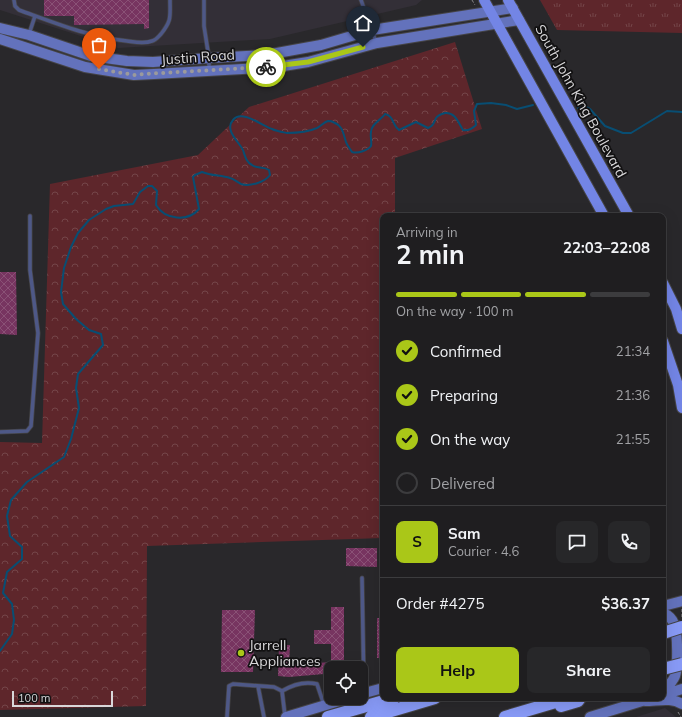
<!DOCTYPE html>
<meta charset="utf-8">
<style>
:root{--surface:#1f1e20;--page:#272729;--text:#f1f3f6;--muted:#a1a2a5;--line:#3c3c3e;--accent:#aac718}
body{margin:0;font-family:Mulish,sans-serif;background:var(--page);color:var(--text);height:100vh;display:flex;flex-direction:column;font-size:15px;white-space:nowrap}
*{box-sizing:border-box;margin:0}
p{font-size:13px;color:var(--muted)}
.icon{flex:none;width:22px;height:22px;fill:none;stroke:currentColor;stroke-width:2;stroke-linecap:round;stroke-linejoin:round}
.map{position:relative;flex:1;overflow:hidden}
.drawer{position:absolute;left:380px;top:213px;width:286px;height:488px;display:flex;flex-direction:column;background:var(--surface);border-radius:8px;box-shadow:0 4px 16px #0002,0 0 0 1px var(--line)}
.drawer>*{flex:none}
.controls{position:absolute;left:324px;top:661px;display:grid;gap:8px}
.controls a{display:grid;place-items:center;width:44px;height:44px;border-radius:8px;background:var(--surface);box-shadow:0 4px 16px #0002,0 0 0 1px var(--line);font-size:20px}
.scale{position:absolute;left:12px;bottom:10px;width:101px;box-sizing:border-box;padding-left:4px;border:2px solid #d8d7d9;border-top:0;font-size:11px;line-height:14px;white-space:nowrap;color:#d8d7d9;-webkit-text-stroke:3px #121112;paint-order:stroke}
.pin{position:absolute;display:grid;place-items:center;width:34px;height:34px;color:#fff;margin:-41px -17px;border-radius:50% 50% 50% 0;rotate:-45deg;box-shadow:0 0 4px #0007}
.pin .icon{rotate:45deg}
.courier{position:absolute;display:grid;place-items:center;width:40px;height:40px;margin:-20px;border:3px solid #aac718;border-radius:50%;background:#fff;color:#222;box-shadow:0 1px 5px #0007}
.overview em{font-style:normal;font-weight:700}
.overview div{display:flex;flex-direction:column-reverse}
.overview{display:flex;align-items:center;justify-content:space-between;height:68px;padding:0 16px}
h1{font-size:26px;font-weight:700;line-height:30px}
.bar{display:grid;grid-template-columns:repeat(4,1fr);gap:6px 4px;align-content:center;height:48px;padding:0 16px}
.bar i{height:5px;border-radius:3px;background:var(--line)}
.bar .on{background:var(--accent)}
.bar p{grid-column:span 4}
.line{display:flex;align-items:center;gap:10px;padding:0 16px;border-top:1px solid var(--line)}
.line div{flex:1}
.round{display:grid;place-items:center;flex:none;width:42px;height:42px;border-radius:8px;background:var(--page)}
ol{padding:0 16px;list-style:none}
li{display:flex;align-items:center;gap:12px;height:44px}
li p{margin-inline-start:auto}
li .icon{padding:4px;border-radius:50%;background:var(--accent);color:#111;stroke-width:4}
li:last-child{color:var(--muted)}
li i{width:22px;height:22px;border:2px solid var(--line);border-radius:50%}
.action{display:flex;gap:8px;margin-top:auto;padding:8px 16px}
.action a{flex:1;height:46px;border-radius:8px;background:var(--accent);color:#111;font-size:16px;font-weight:700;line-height:46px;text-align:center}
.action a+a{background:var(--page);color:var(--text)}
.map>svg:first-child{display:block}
</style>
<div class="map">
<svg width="682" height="717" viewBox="0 0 682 717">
<defs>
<pattern id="grass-tufts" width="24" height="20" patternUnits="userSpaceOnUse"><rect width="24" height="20" fill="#5e262b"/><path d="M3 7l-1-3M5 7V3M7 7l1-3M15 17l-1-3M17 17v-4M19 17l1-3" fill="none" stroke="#744549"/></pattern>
<pattern id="forest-crowns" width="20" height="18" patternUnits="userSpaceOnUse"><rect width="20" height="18" fill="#5e262b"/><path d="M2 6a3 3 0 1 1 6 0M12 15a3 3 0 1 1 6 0" fill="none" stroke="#744549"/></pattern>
<pattern id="building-cross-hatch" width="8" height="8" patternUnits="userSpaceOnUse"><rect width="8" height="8" fill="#773460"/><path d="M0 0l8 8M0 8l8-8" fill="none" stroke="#8a5176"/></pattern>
</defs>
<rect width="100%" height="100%" fill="#29282b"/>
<path fill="#332f37" d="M 0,0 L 422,0 L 416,5 L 270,39 L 118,48 L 0,10 Z
M 665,708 L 676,717 L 636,717 Z"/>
<path fill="url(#grass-tufts)" d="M 540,0 L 682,0 L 682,33 L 557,30 Z"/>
<path fill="url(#forest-crowns)" d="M 455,42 L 482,129 L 395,158 L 395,216 L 383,216 L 383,538 L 147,546 L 146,706 L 0,710 L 0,442 L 42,443 L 50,184 L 198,155 L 249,107 Z"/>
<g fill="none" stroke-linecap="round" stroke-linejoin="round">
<path stroke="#084e73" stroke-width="2" d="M 578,108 L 585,106 L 590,109 L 605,126 L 623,133 L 631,133 L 667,111 L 682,112
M 0,651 L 12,634 L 14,620 L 12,604 L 3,593 L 7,572 L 22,559 L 22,547 L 10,536 L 7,516 L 11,500 L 27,482 L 64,457 L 71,439 L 79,408 L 76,388 L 78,374 L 103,345 L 101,334 L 89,330 L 76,319 L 63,304 L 61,292 L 64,268 L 71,247 L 78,233 L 89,220 L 106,209 L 114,206 L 133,204 L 140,192 L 148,186 L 152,186 L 157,191 L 156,205 C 165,220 188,222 199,209 L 193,177 L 195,175 L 202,172 C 212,176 221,175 230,178 C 234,179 237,182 241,184 C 250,187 265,182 270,175 L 269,170 C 263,166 257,169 252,165 C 246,162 245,156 243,150 C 239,142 224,130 233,120 C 242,109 262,126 272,129 C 276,131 282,132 287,133 C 296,133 308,132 317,128 C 321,126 324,122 328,121 C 330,121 332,121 333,122 C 343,126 343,133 346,142 C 347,145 350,149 352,152 C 358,154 368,150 371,146 C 372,141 370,137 371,132 C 371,124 381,120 385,114 C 394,116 392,125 399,130 L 416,122 L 428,128 C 433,126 434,123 436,118 C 438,115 441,114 445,113 C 455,112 458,122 463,130 C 468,131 472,129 476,125 L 474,111 L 477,104 L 491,103 L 506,105 L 517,109 L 533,105"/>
</g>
<path fill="url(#building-cross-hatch)" d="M 44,0 L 149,0 L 149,28 L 144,29 L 144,24 L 74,25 L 74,16 L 44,16 Z
M 0,272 L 16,272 L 17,335 L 0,334 Z
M 346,548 L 377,548 L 377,567 L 346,566 Z
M 331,607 L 344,607 L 344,668 L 324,669 L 324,674 L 289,677 L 278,676 L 279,645 L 290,645 L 289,665 L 331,662 L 331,644 L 314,644 L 314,630 L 331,630 Z
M 222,610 L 255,610 L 253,672 L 221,672 Z
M 377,618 L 383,618 L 383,658 L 377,658 Z"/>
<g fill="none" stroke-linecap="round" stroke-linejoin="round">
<defs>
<path id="lane" d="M 14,0 L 15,6 L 19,10 C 55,23 89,37 127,41 C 135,42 144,44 152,41 C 156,40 158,37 161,34 C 172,20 170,17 170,0
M 204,0 L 204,26 L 209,58 L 209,71
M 361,0 L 376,42
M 29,34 L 35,16
M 0,432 L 27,431 L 31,426 L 38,333 L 30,270 L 30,216
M 362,578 L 364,692
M 258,686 L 264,717
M 282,691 C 292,685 305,681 317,684 L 324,705
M 227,717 L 229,686 L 233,684 L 274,687 L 282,691 L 285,716"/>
<path id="secondary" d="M 0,28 L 29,35 L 91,56 L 127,61 L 153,62 L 209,58 L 266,55 L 321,45 L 372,30 L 513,8
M 0,39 L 85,67 L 134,75 L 154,74 L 277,67 L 308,62 L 377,43 L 519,20
M 663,606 L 682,601
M 663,613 C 668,615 672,618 674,624 C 678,633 678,667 675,676 C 672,683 668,686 663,691
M 361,694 L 383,688
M 663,695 L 682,689
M 645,701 C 658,701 671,697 682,704
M 286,717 L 349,698
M 590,717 L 652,698"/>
<path id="primary" d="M 484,0 L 604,216
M 508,0 L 629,216
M 663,283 L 676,309 L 682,329
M 663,341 L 678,385 L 682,408"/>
<path id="highway" d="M 561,706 L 578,701 L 580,698
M 328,717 L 394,698
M 371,717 L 435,698
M 505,717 L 569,698"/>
</defs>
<use href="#lane" stroke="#454447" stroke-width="5"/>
<use href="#secondary" stroke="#454447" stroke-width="12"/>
<use href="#primary" stroke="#454447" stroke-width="12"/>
<use href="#highway" stroke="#454447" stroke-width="14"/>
<path stroke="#868587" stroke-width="1" stroke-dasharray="3 2" stroke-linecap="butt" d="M 472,0 L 475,5
M 682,609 L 682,618
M 678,712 L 681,717"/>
<use href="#lane" stroke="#4e5887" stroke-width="3.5"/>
<use href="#secondary" stroke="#6372bc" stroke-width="10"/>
<use href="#primary" stroke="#7385e5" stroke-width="10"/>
<use href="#highway" stroke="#889af6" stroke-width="12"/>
<defs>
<path id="highway-bridge" d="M 663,633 L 682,627
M 663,669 L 682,664"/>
</defs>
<use href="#highway-bridge" stroke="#454447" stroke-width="14" stroke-linecap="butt"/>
<use href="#highway-bridge" stroke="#889af6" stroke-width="12"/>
</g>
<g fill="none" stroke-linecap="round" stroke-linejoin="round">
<path stroke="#9b9a9c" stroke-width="4" stroke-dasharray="0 7.2" d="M 99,69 L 134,75 L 144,74 L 266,67"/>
<path stroke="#aac718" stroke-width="5" d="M 266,67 L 308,62 L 363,47"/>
</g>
<circle fill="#aac718" stroke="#121112" stroke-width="1.5" cx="241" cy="653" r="4"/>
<g text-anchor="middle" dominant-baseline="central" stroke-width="3.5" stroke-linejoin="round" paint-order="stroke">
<g font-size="14" fill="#d8d7d9" stroke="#121112">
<text transform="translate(198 57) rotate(-4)">Justin Road</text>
<text transform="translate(581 101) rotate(61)">South John King Boulevard</text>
</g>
<g font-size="14" fill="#d8d7d9" stroke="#121112" text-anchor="start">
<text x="249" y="645">Jarrell<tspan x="249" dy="16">Appliances</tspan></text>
</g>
</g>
</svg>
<div class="controls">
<a><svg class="icon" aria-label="locate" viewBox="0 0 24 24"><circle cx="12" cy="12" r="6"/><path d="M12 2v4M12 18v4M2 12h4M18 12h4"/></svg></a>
</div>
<div class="scale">100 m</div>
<div class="pin" style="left:99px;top:69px;background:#ea580c"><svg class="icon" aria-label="bag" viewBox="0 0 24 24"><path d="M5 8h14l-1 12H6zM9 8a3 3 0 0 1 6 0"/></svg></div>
<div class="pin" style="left:363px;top:47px;background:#1f2937"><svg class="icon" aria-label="home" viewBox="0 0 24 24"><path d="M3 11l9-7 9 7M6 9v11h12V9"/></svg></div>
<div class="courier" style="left:266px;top:67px"><svg class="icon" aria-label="bike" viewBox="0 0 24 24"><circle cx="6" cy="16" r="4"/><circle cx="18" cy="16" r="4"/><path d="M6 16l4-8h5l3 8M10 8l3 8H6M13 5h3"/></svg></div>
<section class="drawer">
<div class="overview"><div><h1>2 min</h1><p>Arriving in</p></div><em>22:03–22:08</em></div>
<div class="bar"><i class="on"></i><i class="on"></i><i class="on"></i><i></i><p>On the way · 100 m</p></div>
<ol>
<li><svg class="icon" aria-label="check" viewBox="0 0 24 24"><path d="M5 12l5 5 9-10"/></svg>Confirmed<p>21:34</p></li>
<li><svg class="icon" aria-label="check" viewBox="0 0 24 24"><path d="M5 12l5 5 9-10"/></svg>Preparing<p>21:36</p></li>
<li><svg class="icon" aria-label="check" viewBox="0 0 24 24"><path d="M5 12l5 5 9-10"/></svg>On the way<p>21:55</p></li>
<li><i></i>Delivered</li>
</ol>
<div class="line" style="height:72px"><b class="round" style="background:var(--accent);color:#111">S</b><div><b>Sam</b><p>Courier · 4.6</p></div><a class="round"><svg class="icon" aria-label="chat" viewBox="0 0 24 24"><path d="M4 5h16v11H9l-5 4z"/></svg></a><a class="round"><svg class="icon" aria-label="phone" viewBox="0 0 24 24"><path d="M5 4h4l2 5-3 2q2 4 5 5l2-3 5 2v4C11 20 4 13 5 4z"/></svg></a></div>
<div class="line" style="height:52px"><div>Order #4275</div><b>$36.37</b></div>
<div class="action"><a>Help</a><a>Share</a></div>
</section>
</div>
